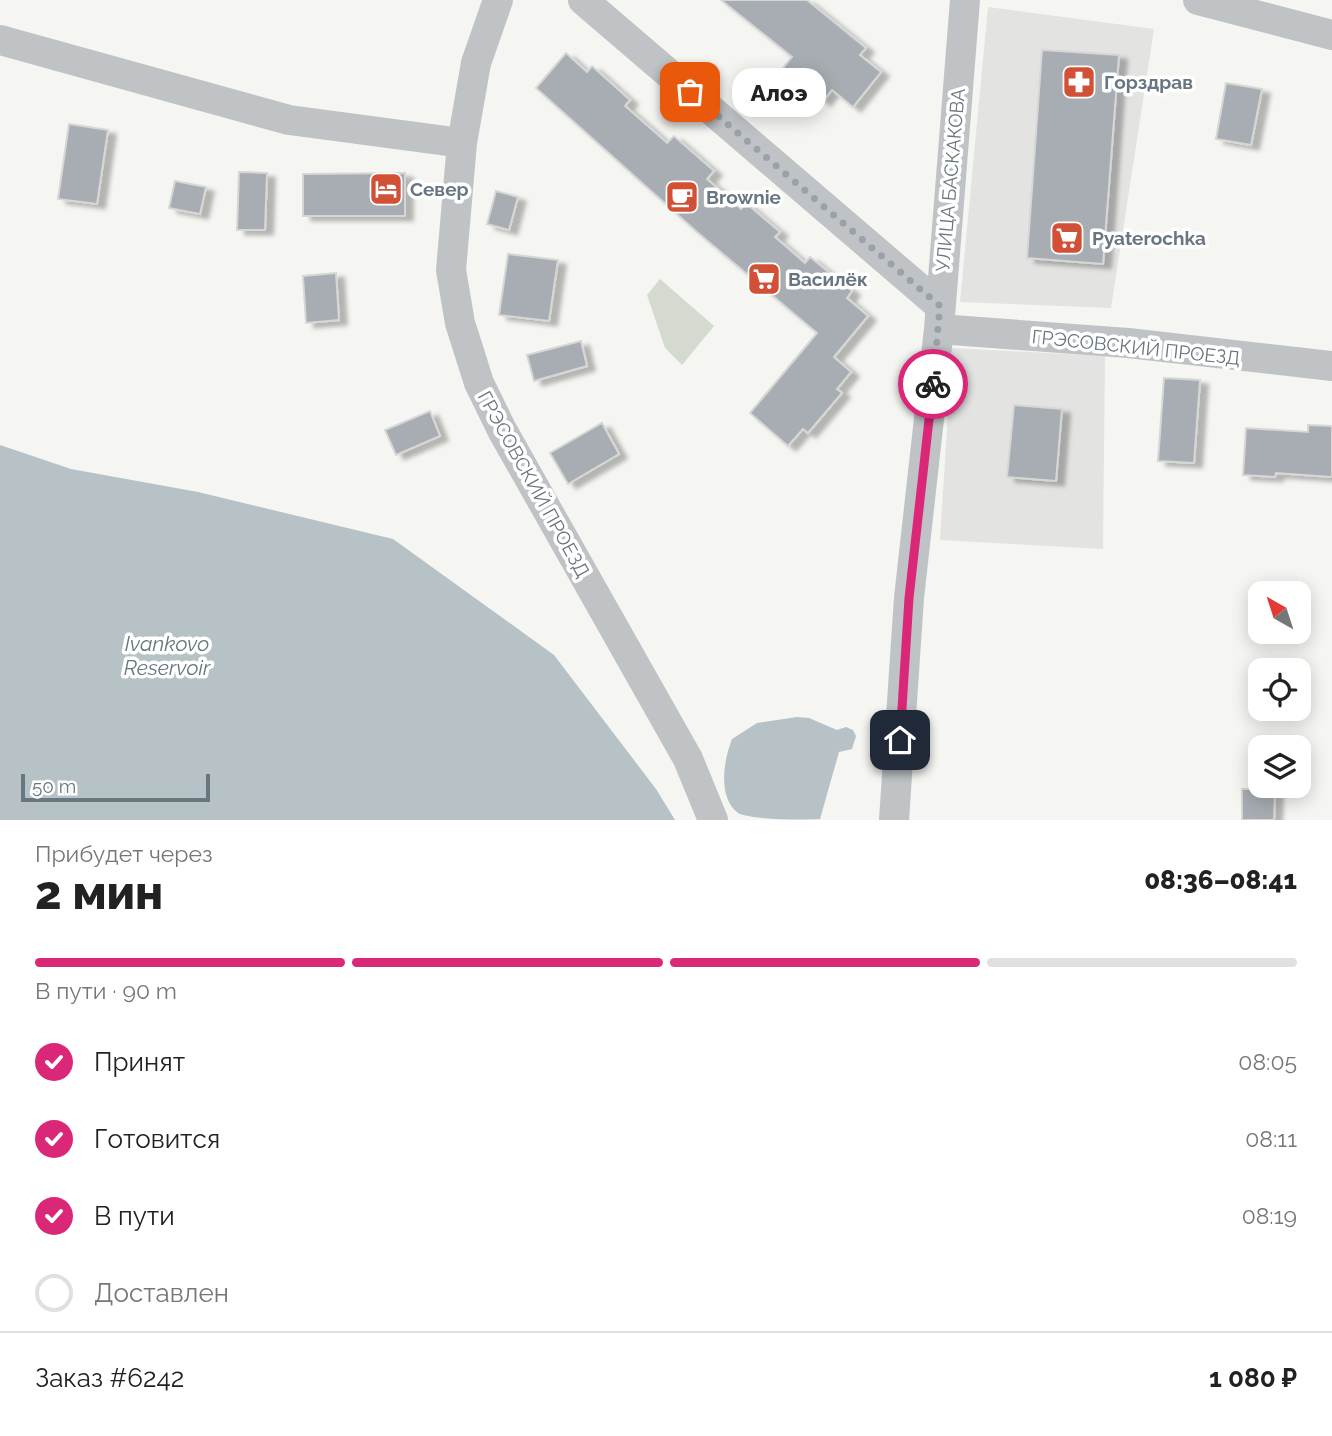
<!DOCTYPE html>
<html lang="ru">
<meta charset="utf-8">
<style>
:root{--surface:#fff;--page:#f2f2f2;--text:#222;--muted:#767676;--line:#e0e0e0;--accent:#db2777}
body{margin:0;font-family:Raleway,sans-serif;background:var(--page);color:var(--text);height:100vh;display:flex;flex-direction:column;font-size:26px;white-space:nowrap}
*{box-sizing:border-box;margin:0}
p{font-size:23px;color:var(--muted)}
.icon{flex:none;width:38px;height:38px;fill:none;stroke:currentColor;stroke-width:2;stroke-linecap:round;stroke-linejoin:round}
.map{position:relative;height:820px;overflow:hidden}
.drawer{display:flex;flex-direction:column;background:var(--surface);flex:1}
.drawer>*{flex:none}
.needle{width:46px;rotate:321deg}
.buttons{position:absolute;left:1248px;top:581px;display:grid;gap:14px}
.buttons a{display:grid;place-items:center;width:63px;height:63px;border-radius:14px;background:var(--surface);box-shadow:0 4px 18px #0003;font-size:35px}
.scale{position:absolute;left:21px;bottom:18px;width:189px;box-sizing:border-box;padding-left:7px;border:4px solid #677680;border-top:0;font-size:19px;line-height:24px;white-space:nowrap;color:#677680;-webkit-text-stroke:5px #fff;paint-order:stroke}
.pin{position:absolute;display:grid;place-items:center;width:60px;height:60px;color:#fff;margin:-30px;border-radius:14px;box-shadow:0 4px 10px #0006}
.courier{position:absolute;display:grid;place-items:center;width:70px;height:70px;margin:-35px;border:5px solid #db2777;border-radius:50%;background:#fff;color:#222;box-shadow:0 2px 9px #0007}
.bubble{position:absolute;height:49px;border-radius:21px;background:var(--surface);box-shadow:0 4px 18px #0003;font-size:23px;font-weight:800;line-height:49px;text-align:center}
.head em{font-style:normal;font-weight:800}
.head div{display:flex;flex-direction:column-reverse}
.head{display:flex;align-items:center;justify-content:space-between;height:119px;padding:0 35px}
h1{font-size:46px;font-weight:800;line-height:52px}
.bar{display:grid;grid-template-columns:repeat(4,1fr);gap:10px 7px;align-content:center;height:84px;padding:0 35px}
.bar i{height:9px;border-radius:5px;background:var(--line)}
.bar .current{background:var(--accent)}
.bar p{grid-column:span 4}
.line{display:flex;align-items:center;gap:18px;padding:0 35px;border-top:2px solid var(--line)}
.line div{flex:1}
ol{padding:0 35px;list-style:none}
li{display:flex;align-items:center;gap:21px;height:77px}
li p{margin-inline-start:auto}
li .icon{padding:7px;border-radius:50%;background:var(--accent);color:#fff;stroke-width:4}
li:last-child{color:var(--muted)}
li i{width:38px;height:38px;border:4px solid var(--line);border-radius:50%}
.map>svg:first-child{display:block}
</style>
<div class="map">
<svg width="1332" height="820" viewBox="0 0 1332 820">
<defs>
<filter id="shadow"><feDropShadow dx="8" dy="4.5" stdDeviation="2" flood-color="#0004"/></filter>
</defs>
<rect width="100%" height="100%" fill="#f5f5f2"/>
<path fill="#e3e4e2" d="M 988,7 L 1154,29 L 1111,308 L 960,302 Z
M 952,348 L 1105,356 L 1103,549 L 940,540 Z"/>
<path fill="#d5dad1" d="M 660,279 L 714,326 L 682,365 L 665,348 L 647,295 Z"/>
<path fill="#b6c2c5" d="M 0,445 L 71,469 L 198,492 L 393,539 L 554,655 L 656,789 L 675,820 L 0,820 Z
M 797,717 L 809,718 L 837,730 L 846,727 L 853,730 L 856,736 L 852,749 L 839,752 L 820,819 C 803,820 752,820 738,813 C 717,797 724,759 732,739 L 757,723 Z"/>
<path fill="#a7adb2" stroke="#d6d6d5" stroke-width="2" filter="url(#shadow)" d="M 721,0 L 807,0 L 866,48 L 860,55 L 881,72 L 853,107 L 832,90 L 823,101 L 783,68 L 792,57 Z
M 1042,50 L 1119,55 L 1103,264 L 1027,258 Z
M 566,53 L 587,72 L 592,66 L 630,100 L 625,106 L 667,143 L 674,136 L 714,171 L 707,179 L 741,209 L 746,203 L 780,232 L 775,237 L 805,263 L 810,257 L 852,291 L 847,298 L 868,316 L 834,357 L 851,372 L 837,389 L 842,393 L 808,433 L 803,429 L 788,446 L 750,413 L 817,333 L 697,232 L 536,88 Z
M 1226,83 L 1262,89 L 1251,145 L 1216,139 Z
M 69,124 L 108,130 L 97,204 L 58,199 Z
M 239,172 L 267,173 L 265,230 L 237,230 Z
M 405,173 L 405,216 L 303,216 L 303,174 Z
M 175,181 L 206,187 L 200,214 L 169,208 Z
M 496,191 L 518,197 L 509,230 L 487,224 Z
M 508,254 L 558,260 L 549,321 L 499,315 Z
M 336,273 L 339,320 L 306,323 L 303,276 Z
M 581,341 L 587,366 L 534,381 L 527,355 Z
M 1164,378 L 1200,380 L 1194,463 L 1158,461 Z
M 1014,405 L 1062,409 L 1056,481 L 1007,477 Z
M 430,411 L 440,436 L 396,455 L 385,430 Z
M 602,423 L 619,454 L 568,484 L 550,453 Z
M 1308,425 L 1332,426 L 1332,477 L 1276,473 L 1275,477 L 1243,475 L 1246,428 L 1308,432 Z
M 1242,789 L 1275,789 L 1274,820 L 1242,820 Z"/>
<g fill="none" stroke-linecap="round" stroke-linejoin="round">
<path stroke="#bfc3c6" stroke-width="30" d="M 498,0 L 476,63 L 462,143 L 451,270 L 460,323 L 479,383 L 502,430 L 688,759 L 713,820
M 583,0 L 940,306
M 1198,0 L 1332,35
M 0,40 L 289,120 L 462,143
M 939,329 L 1128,343 L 1332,366
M 894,820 L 909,598 L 939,329 L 965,0"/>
</g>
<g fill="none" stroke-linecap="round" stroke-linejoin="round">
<path stroke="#99a2a8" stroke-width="7" stroke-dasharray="0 12.6" d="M 690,92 L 940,306 L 933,384"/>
<path stroke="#db2777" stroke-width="9" d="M 900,740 L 909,598 L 933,384"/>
</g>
<defs>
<symbol id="pharmacy-square" viewBox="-11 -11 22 22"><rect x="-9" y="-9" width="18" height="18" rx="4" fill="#d25035" stroke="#fff"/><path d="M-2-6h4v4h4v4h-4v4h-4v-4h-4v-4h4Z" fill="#fff"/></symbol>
<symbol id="hotel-square" viewBox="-11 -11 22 22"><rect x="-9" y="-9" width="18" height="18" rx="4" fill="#d25035" stroke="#fff"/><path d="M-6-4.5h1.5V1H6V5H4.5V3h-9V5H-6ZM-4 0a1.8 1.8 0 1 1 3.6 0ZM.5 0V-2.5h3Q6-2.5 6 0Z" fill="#fff"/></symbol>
<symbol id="cafe-square" viewBox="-11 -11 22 22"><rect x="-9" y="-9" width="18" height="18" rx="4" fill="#d25035" stroke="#fff"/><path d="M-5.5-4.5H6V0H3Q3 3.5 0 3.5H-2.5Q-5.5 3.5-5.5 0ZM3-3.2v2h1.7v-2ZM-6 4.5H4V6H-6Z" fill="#fff"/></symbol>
<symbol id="supermarket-square" viewBox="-11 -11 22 22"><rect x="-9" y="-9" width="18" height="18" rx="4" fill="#d25035" stroke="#fff"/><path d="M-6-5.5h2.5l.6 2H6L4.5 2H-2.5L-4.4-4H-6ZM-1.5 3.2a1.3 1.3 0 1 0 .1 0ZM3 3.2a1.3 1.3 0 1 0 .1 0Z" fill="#fff"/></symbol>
</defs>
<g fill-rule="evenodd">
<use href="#pharmacy-square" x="1060" y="63" width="38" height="38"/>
<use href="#hotel-square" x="367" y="170" width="38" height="38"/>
<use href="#cafe-square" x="663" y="178" width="38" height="38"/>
<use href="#supermarket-square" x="1048" y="219" width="38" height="38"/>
<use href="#supermarket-square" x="745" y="260" width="38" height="38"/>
</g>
<g text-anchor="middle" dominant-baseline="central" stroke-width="7" stroke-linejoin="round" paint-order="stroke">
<g font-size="19" font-weight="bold" fill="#677680" stroke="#fff" text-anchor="start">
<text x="1104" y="82">Горздрав</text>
<text x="410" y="189">Север</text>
<text x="706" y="197">Brownie</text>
<text x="1092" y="238">Pyaterochka</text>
<text x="788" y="279">Василёк</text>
</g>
<g font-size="19" fill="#677680" stroke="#fff">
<text transform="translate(950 180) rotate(-85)">УЛИЦА БАСКАКОВА</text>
<text transform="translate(1136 347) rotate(6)">ГРЭСОВСКИЙ ПРОЕЗД</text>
<text transform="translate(534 484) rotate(61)">ГРЭСОВСКИЙ ПРОЕЗД</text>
</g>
<g font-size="21" font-style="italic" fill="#63777d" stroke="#fff">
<text x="167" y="643">Ivankovo<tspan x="167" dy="24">Reservoir</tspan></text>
</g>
</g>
</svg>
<div class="buttons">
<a><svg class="needle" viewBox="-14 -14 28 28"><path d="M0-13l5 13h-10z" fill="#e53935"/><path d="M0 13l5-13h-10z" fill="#767676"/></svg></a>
<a><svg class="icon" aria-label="locate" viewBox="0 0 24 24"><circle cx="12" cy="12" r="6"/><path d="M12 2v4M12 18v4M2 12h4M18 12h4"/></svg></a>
<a><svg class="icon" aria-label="layers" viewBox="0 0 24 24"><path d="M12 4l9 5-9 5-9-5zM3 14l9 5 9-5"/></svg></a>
</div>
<div class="scale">50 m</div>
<div class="pin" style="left:690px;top:92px;background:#ea580c"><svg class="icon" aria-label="bag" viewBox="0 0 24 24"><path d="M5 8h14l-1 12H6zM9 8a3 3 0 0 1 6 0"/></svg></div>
<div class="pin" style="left:900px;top:740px;background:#1f2937"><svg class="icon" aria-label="home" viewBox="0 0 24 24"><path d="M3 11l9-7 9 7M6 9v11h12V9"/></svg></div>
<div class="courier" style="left:933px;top:384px"><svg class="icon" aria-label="bike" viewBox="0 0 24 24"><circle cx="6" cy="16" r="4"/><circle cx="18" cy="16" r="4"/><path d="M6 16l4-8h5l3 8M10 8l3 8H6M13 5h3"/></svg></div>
<div class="bubble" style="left:732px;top:68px;width:94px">Алоэ</div>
</div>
<section class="drawer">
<div class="head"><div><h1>2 мин</h1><p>Прибудет через</p></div><em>08:36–08:41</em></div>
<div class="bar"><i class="current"></i><i class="current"></i><i class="current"></i><i></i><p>В пути · 90 m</p></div>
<ol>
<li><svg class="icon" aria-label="check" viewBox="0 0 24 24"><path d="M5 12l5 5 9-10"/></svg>Принят<p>08:05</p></li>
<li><svg class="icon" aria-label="check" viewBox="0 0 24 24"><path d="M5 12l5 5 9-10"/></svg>Готовится<p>08:11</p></li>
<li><svg class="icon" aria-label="check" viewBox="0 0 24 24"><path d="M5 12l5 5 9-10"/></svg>В пути<p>08:19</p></li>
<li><i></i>Доставлен</li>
</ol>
<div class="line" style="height:91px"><div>Заказ #6242</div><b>1 080 ₽</b></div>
</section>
